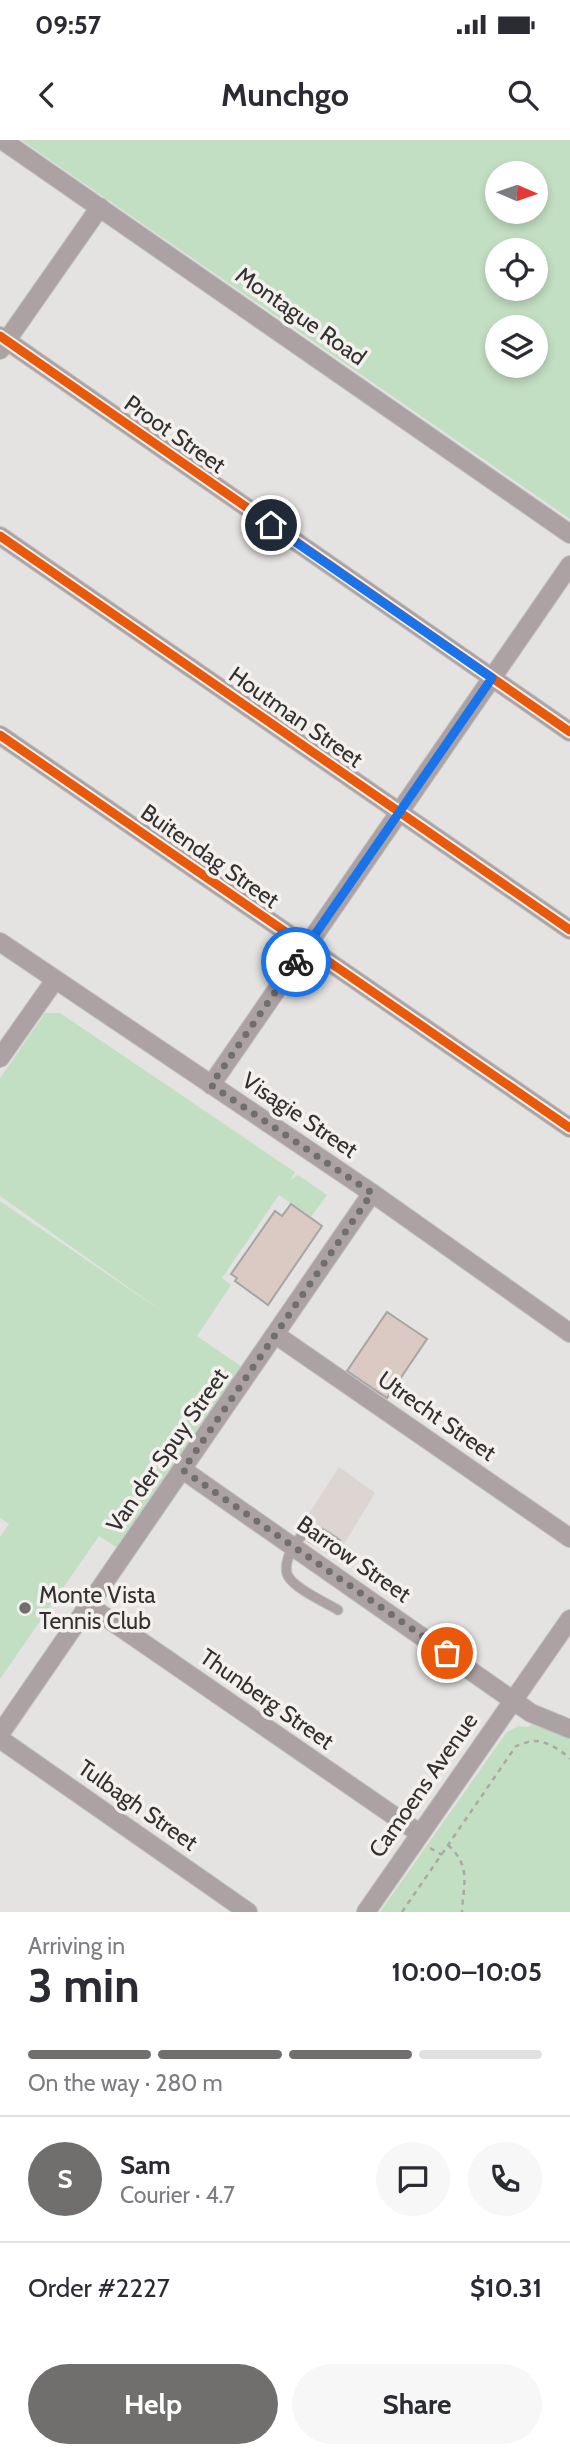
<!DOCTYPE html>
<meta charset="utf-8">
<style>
:root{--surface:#fff;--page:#f7f7f7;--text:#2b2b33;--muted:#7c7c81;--line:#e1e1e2;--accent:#716f6e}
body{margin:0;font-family:Cabin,sans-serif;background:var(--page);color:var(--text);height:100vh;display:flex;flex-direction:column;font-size:26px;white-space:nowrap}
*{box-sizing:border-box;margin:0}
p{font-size:23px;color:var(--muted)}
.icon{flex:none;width:38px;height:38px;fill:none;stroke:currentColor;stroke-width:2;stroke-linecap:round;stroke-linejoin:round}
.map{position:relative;height:1772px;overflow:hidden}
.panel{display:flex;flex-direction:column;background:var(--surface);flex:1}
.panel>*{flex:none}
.needle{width:46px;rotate:92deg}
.buttons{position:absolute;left:485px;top:21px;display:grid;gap:14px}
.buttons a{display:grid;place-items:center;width:63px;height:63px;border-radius:50%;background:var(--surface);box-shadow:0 4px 10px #0003;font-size:35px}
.pin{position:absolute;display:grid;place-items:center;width:60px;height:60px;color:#fff;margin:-30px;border:4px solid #fff;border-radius:50%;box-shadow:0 2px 7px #0007}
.courier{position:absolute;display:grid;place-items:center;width:70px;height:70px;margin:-35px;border:5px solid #1a73e8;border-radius:50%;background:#fff;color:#222;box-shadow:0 2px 9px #0007}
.overview em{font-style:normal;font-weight:800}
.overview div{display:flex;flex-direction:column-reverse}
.overview{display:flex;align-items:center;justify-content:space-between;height:119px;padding:0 28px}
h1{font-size:46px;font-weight:800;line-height:52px}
.bar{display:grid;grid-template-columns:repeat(4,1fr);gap:10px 7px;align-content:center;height:84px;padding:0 28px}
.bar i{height:9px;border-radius:5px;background:var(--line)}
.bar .on{background:var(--accent)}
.bar p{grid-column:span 4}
.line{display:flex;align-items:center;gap:18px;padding:0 28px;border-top:2px solid var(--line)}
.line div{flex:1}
.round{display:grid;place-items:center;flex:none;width:74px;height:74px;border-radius:37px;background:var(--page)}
.action{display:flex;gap:14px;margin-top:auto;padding:14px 28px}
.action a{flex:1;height:80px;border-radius:42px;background:var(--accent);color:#fff;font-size:28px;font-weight:800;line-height:80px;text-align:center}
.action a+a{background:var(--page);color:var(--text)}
.status{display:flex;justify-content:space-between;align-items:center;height:49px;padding:0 35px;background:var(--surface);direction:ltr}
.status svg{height:19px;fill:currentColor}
header{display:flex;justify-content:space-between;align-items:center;height:91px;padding:0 28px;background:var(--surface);font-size:32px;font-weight:800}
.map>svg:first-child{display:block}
</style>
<div class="status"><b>09:57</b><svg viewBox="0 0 49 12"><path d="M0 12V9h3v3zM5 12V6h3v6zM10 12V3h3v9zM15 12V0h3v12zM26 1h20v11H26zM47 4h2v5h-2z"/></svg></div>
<header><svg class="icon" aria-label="back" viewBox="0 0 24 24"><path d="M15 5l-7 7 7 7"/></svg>Munchgo<svg class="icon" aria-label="search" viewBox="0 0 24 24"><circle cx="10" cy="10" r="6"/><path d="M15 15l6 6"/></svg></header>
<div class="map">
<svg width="570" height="1772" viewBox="0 0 570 1772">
<rect width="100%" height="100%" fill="#e5e3e2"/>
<path fill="#dcd5d1" d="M 339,1327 L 375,1353 L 335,1419 L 295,1395 Z"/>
<path fill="#c3dfc3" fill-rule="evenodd" d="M 21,0 L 570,0 L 570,379 ZM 497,33 L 536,33 L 536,72 L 497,72 ZM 497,110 L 536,110 L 536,149 L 497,149 ZM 497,187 L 536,187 L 536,226 L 497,226 Z
M 45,873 L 60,873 L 295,1032 L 290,1040 L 298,1035 L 327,1055 L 311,1077 L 279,1055 L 222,1138 L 231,1145 L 197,1196 L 242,1227 L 118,1408 L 99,1396 L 0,1539 L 0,1397 L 9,1384 L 0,1378 L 0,1061 L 163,1172 L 0,1056 L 0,938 Z
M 531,1584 L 570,1599 L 570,1772 L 380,1772 L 506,1593 L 518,1586 L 529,1587 Z"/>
<path fill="#dacac3" stroke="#a6a5a4" stroke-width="2" d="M 291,1064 L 322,1086 L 268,1165 L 235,1141 L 237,1138 L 231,1134 L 275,1071 L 282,1076 Z
M 387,1172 L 427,1199 L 387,1258 L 347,1231 Z"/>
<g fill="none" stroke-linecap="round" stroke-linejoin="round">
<defs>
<path id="service" d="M 336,1402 C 329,1398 320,1390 311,1391 C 297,1393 281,1423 288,1436 C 295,1449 325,1462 338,1470"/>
<path id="minor" d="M 2,0 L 570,394
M 0,196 L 570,592
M 0,210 L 100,67
M 0,396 L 570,790
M 0,595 L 570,988
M 0,802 L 372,1053 L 570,1193
M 0,918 L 55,840
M 211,945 L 570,425
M 276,1195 L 570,1398
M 183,1330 L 531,1573 L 570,1589
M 88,1465 L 419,1693
M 0,1594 L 372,1053
M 0,1599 L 248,1772
M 366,1772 L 570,1479"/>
</defs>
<use href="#service" stroke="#c0bfbf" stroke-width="11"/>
<use href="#minor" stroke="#c0bfbf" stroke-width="20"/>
<path stroke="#aea7a6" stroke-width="2.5" stroke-dasharray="5 5" stroke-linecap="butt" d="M 448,1705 C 472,1727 463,1745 462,1772
M 430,1708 L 442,1715
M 402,1772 L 516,1606 C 521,1605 528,1601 533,1601 C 545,1600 563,1611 570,1619"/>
<use href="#service" stroke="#ada2a3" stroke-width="9"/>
<use href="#minor" stroke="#ada2a3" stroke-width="18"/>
<defs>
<path id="cycleway" d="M 0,196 L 570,592
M 0,396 L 570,790
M 0,595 L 570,988"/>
</defs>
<use href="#cycleway" stroke="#f3f0ee" stroke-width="13"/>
<use href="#cycleway" stroke="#e8590c" stroke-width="9"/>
</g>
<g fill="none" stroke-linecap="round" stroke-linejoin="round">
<path stroke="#716f6e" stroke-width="7" stroke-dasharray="0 12.6" d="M 296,822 L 211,945 L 372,1053 L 183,1330 L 447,1513"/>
<path stroke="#1a73e8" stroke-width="9" d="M 271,385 L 492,538 L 296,822"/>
</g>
<circle fill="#716f6e" stroke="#f3f0ee" stroke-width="2.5" cx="25" cy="1468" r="7"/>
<g text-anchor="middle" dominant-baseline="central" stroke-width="7" stroke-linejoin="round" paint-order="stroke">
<g font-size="23" fill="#323130" stroke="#f3f0ee">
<text transform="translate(301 176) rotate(35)">Montague Road</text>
<text transform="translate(175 294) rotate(35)">Proot Street</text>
<text transform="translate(296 577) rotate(35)">Houtman Street</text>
<text transform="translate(210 716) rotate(35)">Buitendag Street</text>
<text transform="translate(300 975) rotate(34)">Visagie Street</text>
<text transform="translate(437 1276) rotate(35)">Utrecht Street</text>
<text transform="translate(167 1310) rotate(-55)">Van der Spuy Street</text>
<text transform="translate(354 1419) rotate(35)">Barrow Street</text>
<text transform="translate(267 1559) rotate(35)">Thunberg Street</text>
<text transform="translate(423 1645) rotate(-55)">Camoens Avenue</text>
<text transform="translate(138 1665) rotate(35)">Tulbagh Street</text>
</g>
<g font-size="23" fill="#323130" stroke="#f3f0ee" text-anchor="start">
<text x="39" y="1455">Monte Vista<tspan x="39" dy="26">Tennis Club</tspan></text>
</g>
</g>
</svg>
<div class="buttons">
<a><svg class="needle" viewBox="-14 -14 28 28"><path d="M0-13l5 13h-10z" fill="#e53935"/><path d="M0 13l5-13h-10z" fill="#7c7c81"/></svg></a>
<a><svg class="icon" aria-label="locate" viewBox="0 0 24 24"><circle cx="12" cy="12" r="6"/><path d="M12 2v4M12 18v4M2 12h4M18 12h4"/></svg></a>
<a><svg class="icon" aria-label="layers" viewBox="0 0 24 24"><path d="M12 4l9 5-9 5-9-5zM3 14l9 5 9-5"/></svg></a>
</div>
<div class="pin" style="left:447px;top:1513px;background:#ea580c"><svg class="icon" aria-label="bag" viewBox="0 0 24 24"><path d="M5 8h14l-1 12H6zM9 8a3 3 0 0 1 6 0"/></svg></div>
<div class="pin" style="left:271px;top:385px;background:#1f2937"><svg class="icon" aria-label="home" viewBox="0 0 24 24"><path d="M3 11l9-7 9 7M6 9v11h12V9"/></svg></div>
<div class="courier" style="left:296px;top:822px"><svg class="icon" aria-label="bike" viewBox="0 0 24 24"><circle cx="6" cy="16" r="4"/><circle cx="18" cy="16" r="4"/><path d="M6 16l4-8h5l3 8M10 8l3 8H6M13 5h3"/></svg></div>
</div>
<section class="panel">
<div class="overview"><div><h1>3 min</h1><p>Arriving in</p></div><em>10:00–10:05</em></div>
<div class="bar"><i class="on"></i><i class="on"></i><i class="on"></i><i></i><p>On the way · 280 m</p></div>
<div class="line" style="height:126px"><b class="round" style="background:var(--accent);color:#fff">S</b><div><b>Sam</b><p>Courier · 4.7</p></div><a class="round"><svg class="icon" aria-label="chat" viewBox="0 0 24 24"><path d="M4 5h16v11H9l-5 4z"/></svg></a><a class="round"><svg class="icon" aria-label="phone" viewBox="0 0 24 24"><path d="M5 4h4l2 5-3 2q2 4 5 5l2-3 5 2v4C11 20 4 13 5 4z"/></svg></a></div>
<div class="line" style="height:91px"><div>Order #2227</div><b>$10.31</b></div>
<div class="action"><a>Help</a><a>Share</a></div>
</section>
